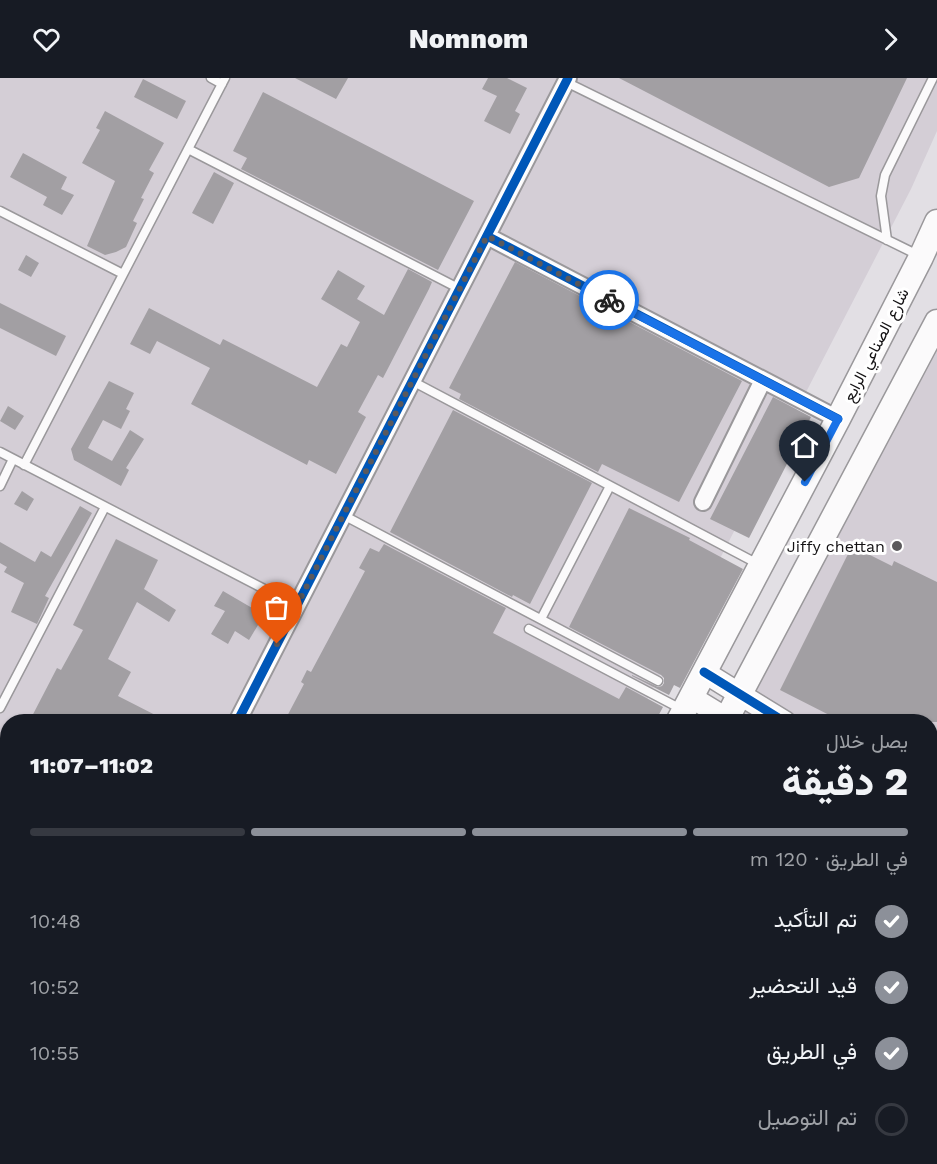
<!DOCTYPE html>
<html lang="ar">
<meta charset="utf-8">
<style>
:root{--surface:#171b24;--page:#242831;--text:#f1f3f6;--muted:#9ea1a6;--line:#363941;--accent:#8c9099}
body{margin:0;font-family:"Work Sans",Vazirmatn,sans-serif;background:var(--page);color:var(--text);direction:rtl;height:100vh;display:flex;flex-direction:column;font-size:22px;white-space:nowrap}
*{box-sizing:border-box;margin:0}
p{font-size:20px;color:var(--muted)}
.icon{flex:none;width:33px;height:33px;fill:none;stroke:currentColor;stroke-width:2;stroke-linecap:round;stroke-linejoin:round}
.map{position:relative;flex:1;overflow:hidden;direction:ltr}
.side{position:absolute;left:0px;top:636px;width:938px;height:450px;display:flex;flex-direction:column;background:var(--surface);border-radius:24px 24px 0 0;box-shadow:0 2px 4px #0004;direction:rtl}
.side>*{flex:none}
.pin{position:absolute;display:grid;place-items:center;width:51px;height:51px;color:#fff;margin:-62px -26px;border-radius:50% 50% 50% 0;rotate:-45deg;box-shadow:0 0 6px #0007}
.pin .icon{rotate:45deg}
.courier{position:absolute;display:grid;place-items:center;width:60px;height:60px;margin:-30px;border:4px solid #1a73e8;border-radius:50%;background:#fff;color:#222;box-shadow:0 2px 8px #0007}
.summary em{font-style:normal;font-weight:800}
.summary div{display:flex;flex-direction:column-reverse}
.summary{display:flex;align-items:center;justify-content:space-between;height:102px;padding:0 30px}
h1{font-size:39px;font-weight:800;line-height:45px}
.bar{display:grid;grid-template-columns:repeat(4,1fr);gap:9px 6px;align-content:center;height:72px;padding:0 30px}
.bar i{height:8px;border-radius:4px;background:var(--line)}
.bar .selected{background:var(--accent)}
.bar p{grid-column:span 4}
ol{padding:0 30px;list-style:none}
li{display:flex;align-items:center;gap:18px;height:66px}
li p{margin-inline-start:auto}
li .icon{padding:6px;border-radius:50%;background:var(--accent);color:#fff;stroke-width:4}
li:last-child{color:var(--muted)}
li i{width:33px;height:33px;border:3px solid var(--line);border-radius:50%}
header{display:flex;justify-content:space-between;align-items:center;height:78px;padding:0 30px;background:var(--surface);font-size:27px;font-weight:800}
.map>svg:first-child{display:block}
</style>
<header><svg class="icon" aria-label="forward" viewBox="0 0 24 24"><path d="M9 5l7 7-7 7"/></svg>Nomnom<svg class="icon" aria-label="heart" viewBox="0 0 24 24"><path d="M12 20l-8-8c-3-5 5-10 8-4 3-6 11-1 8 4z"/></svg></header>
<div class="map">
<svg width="937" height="1086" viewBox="0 0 937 1086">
<rect width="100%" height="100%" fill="#e2dfe4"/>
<path fill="#d4ced6" d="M 0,0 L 937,0 L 937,53 L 911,111 L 636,643 L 8,644 L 8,1078 L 411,1079 L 407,1086 L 0,1086 Z
M 937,234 L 937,1086 L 500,1086 L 504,1078 L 930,1078 L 930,644 L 727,643 Z"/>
<path fill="#a29fa3" d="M 295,0 L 348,0 L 336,21 Z
M 488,0 L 507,0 L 527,10 L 515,33 L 520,36 L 510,56 L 484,43 L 497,18 L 482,11 Z
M 619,0 L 907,0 L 859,100 L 829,109 Z
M 143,1 L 186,23 L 177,41 L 134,19 Z
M 263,14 L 474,123 L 438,192 L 241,91 L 247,80 L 233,73 Z
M 105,33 L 164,65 L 149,92 L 154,95 L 141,120 L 144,121 L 133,143 L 137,145 L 126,169 L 116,174 L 105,177 L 87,168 L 115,103 L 82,85 L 100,52 L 96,50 Z
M 23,75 L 67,99 L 61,111 L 74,117 L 62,137 L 43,127 L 47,119 L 10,99 Z
M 214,94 L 234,105 L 213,146 L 192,135 Z
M 26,177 L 39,185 L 31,199 L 18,192 Z
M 515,184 L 742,303 L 679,424 L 602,386 L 598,394 L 459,321 L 461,316 L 449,310 Z
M 408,191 L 432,204 L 429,211 L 383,300 L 378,297 L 358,334 L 366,339 L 336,396 L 309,382 L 307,387 L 191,326 L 210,290 L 157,263 L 150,276 L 130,266 L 149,230 L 220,267 L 223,261 L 317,309 L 341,266 L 347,269 L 360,244 L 321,221 L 338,192 L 365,208 L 357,221 L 384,237 Z
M 0,225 L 66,258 L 56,278 L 0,250 Z
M 109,303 L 134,315 L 126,331 L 130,333 L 121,351 L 103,342 L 88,370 L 112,383 L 130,352 L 144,361 L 126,390 L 129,392 L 121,408 L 74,382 L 71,371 Z
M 773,319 L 811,339 L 749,460 L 710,441 Z
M 8,328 L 24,338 L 15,352 L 0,343 Z
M 453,332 L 592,405 L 530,526 L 513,517 L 512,519 L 390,454 Z
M 22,413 L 34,421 L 27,433 L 14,426 Z
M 80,428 L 92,435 L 45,518 L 49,520 L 37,546 L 11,534 L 24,505 L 4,494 L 7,489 L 0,485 L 0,464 L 35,484 L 41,473 L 51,479 Z
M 629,430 L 690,460 L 689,462 L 743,491 L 680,610 L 674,607 L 669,617 L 632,598 L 632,597 L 658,609 L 662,608 L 664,605 L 664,600 L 661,597 L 569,549 Z
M 116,461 L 158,482 L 144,511 L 176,532 L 169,544 L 137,524 L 108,581 L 131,594 L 118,618 L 169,644 L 29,644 L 57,590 L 61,592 L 83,552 L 73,547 Z
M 384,466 L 506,530 L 493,555 L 619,621 L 626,609 L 663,629 L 655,644 L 284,644 L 304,606 L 301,604 L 307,592 L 311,594 L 365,493 L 359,490 L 370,470 L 379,474 Z
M 852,468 L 892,488 L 894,483 L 937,504 L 937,644 L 843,644 L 780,612 Z
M 223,513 L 264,537 L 249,562 L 235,553 L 228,566 L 211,556 L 225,533 L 214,528 Z"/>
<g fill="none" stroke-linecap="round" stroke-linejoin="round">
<defs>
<path id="service" d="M 211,0 L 222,6
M 566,4 L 918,177
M 188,71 L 460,211
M 0,133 L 123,196
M 887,162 L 881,118 L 885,97 L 933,0
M 412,303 L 758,486
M 0,374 L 297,528
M 24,387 L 225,0
M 0,408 L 13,381
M 343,437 L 658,603
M 541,541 L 610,408
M 529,551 L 683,632
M 0,630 L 105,429
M 0,898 L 8,902
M 0,1054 L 8,1057
M 13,1079 L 28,1086"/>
<path id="minor" d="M 487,158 L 838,341
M 703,424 L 763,302
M 237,644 L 568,0
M 930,1075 L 937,1061
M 10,1086 L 13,1078"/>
<path id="tertiary" d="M 704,594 L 785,644
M 691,619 L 732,644
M 930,721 L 937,725
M 930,747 L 937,751"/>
<path id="secondary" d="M 678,644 L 838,341 L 921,179 L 937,144
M 725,644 L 937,244
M 450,1086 L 454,1078
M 496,1086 L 499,1078"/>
</defs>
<use href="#service" stroke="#9a989b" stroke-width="11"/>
<use href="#minor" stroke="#9a989b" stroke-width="20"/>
<use href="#tertiary" stroke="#9a989b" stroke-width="24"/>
<use href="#secondary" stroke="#9a989b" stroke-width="27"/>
<use href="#service" stroke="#fbfafb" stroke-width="8"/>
<use href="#minor" stroke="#fbfafb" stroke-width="16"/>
<use href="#tertiary" stroke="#fbfafb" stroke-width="21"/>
<use href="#secondary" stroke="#fbfafb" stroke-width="24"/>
<defs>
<path id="cycleway" d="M 487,158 L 838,341
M 704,594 L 785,644
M 237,644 L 568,0"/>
</defs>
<use href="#cycleway" stroke="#fff" stroke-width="13"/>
<use href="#cycleway" stroke="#0057b8" stroke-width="9"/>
</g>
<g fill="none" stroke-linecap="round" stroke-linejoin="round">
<path stroke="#5b595c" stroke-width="6" stroke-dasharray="0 10.8" d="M 277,566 L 487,158 L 609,222"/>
<path stroke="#1a73e8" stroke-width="8" d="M 609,222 L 838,341 L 805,404"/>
</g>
<circle fill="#5b595c" stroke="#fff" stroke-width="2" cx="897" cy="468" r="6"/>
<g text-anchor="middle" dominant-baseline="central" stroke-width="6" stroke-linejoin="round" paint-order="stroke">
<g font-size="16" fill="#131113" stroke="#fff">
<text transform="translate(876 267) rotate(-63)">شارع الصناعي الرابع</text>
</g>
<g font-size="16" fill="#131113" stroke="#fff" text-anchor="end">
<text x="885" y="468">Jiffy chettan</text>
</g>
</g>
</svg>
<div class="pin" style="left:277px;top:566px;background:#ea580c"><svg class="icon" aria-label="bag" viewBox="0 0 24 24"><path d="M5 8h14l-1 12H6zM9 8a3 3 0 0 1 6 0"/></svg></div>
<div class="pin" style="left:805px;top:404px;background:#1f2937"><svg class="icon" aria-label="home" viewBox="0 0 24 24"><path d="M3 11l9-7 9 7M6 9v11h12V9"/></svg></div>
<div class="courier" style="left:609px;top:222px"><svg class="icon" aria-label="bike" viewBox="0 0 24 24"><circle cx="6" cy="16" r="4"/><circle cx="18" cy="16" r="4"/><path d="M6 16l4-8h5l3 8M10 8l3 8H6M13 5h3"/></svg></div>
<section class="side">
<div class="summary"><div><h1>2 دقيقة</h1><p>يصل خلال</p></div><em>11:02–11:07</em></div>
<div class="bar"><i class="selected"></i><i class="selected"></i><i class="selected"></i><i></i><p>في الطريق · 120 m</p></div>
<ol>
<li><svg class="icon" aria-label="check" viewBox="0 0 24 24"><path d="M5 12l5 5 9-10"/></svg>تم التأكيد<p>10:48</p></li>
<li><svg class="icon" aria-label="check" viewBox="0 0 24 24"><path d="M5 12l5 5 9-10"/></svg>قيد التحضير<p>10:52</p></li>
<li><svg class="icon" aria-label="check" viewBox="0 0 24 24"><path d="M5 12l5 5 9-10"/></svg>في الطريق<p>10:55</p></li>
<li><i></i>تم التوصيل</li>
</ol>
</section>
</div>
